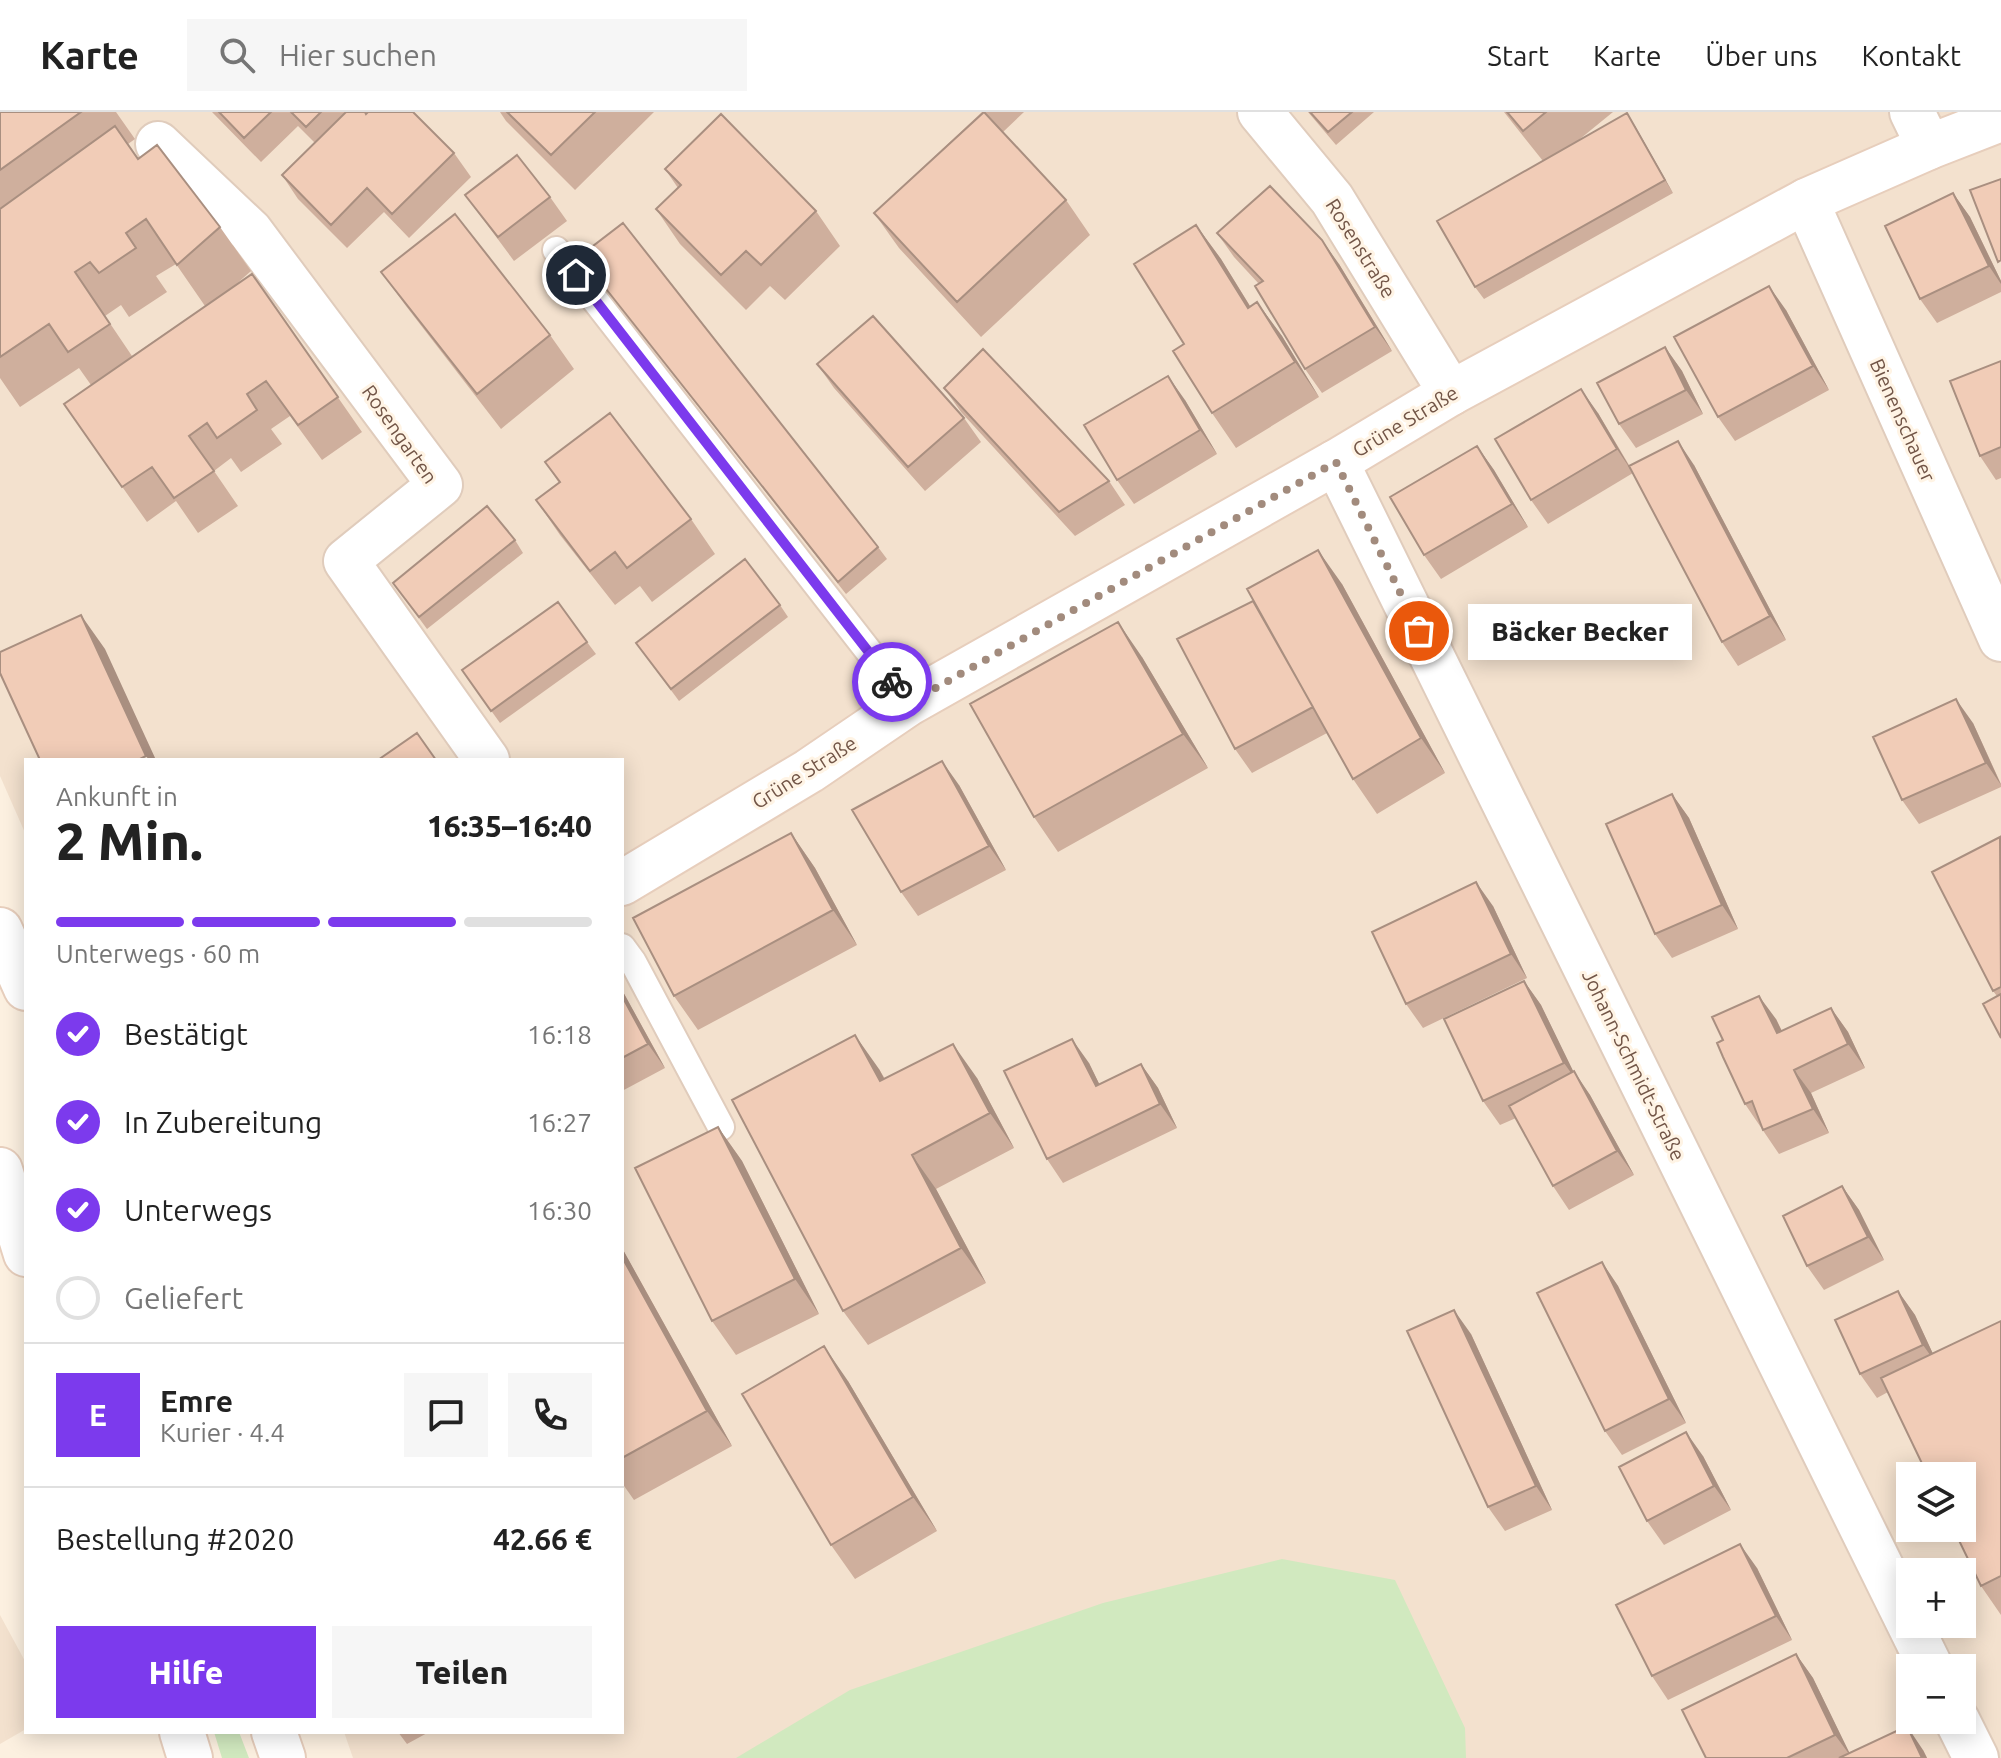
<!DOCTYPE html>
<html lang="de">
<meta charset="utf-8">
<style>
:root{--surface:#fff;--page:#f6f6f6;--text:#222;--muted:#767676;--line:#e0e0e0;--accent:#7c3aed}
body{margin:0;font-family:Ubuntu,sans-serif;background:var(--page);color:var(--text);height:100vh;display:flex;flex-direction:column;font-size:30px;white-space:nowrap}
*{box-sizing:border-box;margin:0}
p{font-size:26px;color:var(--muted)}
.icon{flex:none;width:44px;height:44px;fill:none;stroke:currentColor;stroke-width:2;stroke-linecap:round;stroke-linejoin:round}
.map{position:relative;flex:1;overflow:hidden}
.details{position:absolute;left:24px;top:646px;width:600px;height:976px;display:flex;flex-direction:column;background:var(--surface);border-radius:0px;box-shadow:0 4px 20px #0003}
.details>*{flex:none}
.buttons{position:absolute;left:1896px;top:1350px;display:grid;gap:16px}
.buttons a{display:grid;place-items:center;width:80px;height:80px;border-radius:0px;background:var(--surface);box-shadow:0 4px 20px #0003;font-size:40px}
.pin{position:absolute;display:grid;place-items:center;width:68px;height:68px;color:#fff;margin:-34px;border:4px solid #fff;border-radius:50%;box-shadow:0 2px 8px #0007}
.courier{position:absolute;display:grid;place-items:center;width:80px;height:80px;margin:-40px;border:6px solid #7c3aed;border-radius:50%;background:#fff;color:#222;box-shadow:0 2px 10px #0007}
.bubble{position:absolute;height:56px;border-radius:0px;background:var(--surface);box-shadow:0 4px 20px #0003;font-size:26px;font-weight:800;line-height:56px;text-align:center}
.headline em{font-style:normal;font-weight:800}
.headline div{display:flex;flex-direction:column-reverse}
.headline{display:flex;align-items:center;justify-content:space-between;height:136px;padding:0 32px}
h1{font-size:52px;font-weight:800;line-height:60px}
.bar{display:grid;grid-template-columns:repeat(4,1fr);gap:12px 8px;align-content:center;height:96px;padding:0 32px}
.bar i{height:10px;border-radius:6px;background:var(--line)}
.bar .selected{background:var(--accent)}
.bar p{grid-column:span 4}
.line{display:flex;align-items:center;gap:20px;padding:0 32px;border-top:2px solid var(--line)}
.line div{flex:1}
.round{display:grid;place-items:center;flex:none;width:84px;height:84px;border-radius:0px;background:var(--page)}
ol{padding:0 32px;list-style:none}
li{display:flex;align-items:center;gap:24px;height:88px}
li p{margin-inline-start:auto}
li .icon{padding:8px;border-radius:50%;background:var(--accent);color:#fff;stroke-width:4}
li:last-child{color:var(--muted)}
li i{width:44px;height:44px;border:4px solid var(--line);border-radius:50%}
.action{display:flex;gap:16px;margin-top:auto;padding:16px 32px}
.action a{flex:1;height:92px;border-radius:0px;background:var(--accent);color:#fff;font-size:32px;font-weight:800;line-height:92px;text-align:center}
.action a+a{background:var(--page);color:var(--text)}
header{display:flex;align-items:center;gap:48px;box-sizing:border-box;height:112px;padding:0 40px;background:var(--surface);border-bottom:2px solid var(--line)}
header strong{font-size:38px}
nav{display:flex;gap:44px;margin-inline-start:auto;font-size:28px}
.search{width:560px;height:72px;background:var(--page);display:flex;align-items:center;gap:20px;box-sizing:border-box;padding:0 28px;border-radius:0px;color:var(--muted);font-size:30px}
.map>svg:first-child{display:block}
</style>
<header>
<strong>Karte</strong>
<div class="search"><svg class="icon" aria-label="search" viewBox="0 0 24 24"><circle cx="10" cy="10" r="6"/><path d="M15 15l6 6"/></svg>Hier suchen</div>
<nav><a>Start</a><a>Karte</a><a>Über uns</a><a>Kontakt</a></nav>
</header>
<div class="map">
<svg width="2001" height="1646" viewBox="0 0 2001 1646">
<rect width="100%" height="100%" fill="#fcf0e0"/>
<path fill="#f3e1ce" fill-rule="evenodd" d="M 0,0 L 2001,0 L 2001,1646 L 353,1646 L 344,1620 L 622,1620 L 622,648 L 26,648 L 26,723 L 0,664 ZM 1910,1364 L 1962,1364 L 1962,1416 L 1910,1416 ZM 1910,1460 L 1962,1460 L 1962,1512 L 1910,1512 ZM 1910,1556 L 1962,1556 L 1962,1608 L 1910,1608 Z
M 0,1503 L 26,1551 L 26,1617 L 0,1632 Z"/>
<path fill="#d1e9bf" d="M 1282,1447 L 1395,1468 L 1465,1616 L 1466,1646 L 736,1646 L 850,1578 L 1103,1491 Z
M 214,1620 L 239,1620 L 249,1646 L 222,1646 Z"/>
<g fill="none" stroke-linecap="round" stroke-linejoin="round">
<defs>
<path id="lane" d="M 556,138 L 909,591
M 622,835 L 633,850 L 721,1015"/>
<path id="street" d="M 1260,0 L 1332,87 L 1451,281
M 1912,0 L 1929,35
M 158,32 L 250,119 L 440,373 L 346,449 L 487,648
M 1806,89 L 2001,527
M 1336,350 L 1931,1556
M 1957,1608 L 1976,1646"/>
<path id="secondary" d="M 622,771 L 809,659 L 909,591 L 1336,350 L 1451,281 L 1806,89 L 1929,35 L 2001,7
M 0,818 L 26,876
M 0,1058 L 26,1142
M 182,1620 L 190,1646
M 274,1620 L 283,1646"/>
</defs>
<use href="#lane" stroke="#e0ccbc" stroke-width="30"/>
<use href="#street" stroke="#e0ccbc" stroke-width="48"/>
<use href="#secondary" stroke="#e7cebc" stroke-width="48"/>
<use href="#lane" stroke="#fff" stroke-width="26"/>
<use href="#street" stroke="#fff" stroke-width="44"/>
<use href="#secondary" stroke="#fff" stroke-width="44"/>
</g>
<path fill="#cfaf9d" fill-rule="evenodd" d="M 0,0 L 116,0 L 135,27 L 128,32 L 138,47 L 220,115 L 251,159 L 233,175 L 252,162 L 362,320 L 322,348 L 290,304 L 271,317 L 282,332 L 241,360 L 231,346 L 214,359 L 238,394 L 198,421 L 176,389 L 147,410 L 64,292 L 91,273 L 79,256 L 20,295 L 0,266 ZM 176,152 L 205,194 L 132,244 L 105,204 L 121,193 L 129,205 L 167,180 L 156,164 Z
M 212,0 L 365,0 L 454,41 L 471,65 L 409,126 L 384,100 L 347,136 L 298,87 L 282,63 L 315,31 L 298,14 L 261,50 Z
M 500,0 L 654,0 L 575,78 L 506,9 Z
M 982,0 L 1024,0 L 1003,20 L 1066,88 L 1090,123 L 981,225 L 899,136 L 874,101 Z
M 1308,0 L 1374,0 L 1336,33 Z
M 1504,0 L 1613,0 L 1575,31 L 1635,14 L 1673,81 L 1484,187 L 1475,175 L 1543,49 Z
M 665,57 L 816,99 L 840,134 L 785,188 L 770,174 L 746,198 L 680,132 L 656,97 L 678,76 Z
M 1953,81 L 1970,105 L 2001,169 L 2001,180 L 1937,211 L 1920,187 Z
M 465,83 L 550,85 L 567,109 L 514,149 Z
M 1196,113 L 1221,147 L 1250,194 L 1257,190 L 1282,224 L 1319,285 L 1236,336 L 1212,301 L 1184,232 Z
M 1217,121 L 1339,152 L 1392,239 L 1322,281 L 1305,257 L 1259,172 L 1234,145 Z
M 580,144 L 878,435 L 887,447 L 846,482 Z
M 381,160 L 550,223 L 574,257 L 501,317 L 406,194 Z
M 1786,198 L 1829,278 L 1735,329 L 1718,305 Z
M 1665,235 L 1682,259 L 1703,302 L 1636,336 L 1619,312 Z
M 2001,249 L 2001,366 L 1996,368 L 1980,344 Z
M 817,252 L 964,306 L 981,330 L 925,379 L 834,276 Z
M 944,276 L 1109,369 L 1125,393 L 1075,424 L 961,300 Z
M 1185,288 L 1217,342 L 1134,392 L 1117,368 Z
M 1598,301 L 1632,358 L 1694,353 L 1786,528 L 1738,554 L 1722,530 L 1633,361 L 1548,412 L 1531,388 Z
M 1477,334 L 1494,358 L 1528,415 L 1441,467 L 1424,443 Z
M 545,350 L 691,407 L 715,442 L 652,490 L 640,474 L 615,493 L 560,423 L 536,388 L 559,371 Z
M 515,428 L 523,441 L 427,517 L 393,471 Z
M 1342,472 L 1445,661 L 1377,702 L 1353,667 L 1327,621 L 1252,661 L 1235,637 Z
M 780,493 L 788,505 L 679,589 L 636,531 Z
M 587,530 L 596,542 L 500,611 L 462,558 Z
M 1142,545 L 1208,656 L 1058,740 L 1034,705 Z
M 1973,611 L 2001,672 L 2001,675 L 1919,712 L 1902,688 Z
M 959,673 L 1006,758 L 918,804 L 901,780 Z
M 1672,682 L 1689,706 L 1738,817 L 1672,846 L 1655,822 Z
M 791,721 L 815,756 L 857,833 L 698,918 L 674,884 Z
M 2001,726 L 2001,926 L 1997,884 L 1993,879 Z
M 1493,794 L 1527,866 L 1423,916 L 1406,892 Z
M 1524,869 L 1541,893 L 1573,960 L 1590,983 L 1634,1063 L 1569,1098 L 1553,1074 L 1516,1006 L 1500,1013 L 1483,989 Z
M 622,878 L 665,956 L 622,979 Z
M 1831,896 L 1848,920 L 1865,956 L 1811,981 L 1829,1021 L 1779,1042 L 1745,992 L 1776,907 L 1782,919 Z
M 1089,951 L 1099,972 L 1141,952 L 1158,976 L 1177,1016 L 1063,1071 L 1047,1047 Z
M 879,957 L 885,967 L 977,966 L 1014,1036 L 936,1077 L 986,1171 L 868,1233 L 843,1199 Z
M 718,1015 L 742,1049 L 819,1202 L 736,1243 L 712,1209 Z
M 1842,1074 L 1859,1098 L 1884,1148 L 1824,1178 L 1807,1154 Z
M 622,1136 L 732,1334 L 634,1388 L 622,1371 Z
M 1602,1150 L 1618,1174 L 1686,1311 L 1622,1343 L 1605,1319 Z
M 1898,1179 L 1915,1203 L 1933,1242 L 2001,1209 L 2001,1503 L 1981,1474 L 1888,1280 L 1877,1286 L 1860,1262 Z
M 1471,1222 L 1552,1398 L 1505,1419 L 1488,1395 Z
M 848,1269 L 937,1419 L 855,1467 L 831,1433 Z
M 1703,1344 L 1731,1398 L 1664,1433 L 1647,1409 Z
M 1757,1456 L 1792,1528 L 1668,1588 L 1652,1564 Z
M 1796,1542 L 1813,1566 L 1849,1641 L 1923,1638 L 1927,1646 L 1706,1646 Z
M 398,1620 L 429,1620 L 407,1632 Z"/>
<path fill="#a98f80" d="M 1627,1 L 1635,14 L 1673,81 L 1665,68 Z
M 1953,81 L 1970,105 L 2001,169 L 2001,172 L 1989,154 Z
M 1196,113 L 1221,147 L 1272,230 L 1248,196 Z
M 1322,128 L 1339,152 L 1392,239 L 1375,215 Z
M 1769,174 L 1786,198 L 1829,278 L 1813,254 Z
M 1257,190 L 1282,224 L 1319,285 L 1295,250 Z
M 1665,235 L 1682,259 L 1703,302 L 1686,278 Z
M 1168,264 L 1185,288 L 1217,342 L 1200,318 Z
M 1581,277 L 1598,301 L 1633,361 L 1617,337 Z
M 1678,329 L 1694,353 L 1786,528 L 1770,504 Z
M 1477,334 L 1494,358 L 1528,415 L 1512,392 Z
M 1318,438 L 1342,472 L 1445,661 L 1421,626 Z
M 81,503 L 105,537 L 156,648 L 149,648 L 146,644 Z
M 1118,510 L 1142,545 L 1208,656 L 1183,622 Z
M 1956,587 L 1973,611 L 2001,673 L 1986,651 Z
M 942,649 L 959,673 L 1006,758 L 989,734 Z
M 1672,682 L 1689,706 L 1738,817 L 1722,793 Z
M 791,721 L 815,756 L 857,833 L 833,798 Z
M 1476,770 L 1493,794 L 1527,866 L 1511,842 Z
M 1524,869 L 1541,893 L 1581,975 L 1564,951 Z
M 622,878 L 665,956 L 648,932 L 622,884 Z
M 1759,884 L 1776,907 L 1794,945 L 1777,921 Z
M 1831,896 L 1848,920 L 1865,956 L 1848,932 Z
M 855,923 L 879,957 L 904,1004 L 880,969 Z
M 1072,927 L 1089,951 L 1112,998 L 1096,974 Z
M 953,932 L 977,966 L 1014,1036 L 990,1001 Z
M 1141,952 L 1158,976 L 1177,1016 L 1160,992 Z
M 1794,958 L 1811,981 L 1829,1021 L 1813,997 Z
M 1574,959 L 1590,983 L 1634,1063 L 1617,1039 Z
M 718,1015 L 742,1049 L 819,1202 L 795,1167 Z
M 912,1043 L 936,1077 L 986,1171 L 961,1136 Z
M 1842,1074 L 1859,1098 L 1884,1148 L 1868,1125 Z
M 622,1136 L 732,1334 L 707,1299 L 622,1145 Z
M 1602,1150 L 1618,1174 L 1686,1311 L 1669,1287 Z
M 1898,1179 L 1915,1203 L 1940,1257 L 1923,1233 Z
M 1454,1198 L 1471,1222 L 1552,1398 L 1536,1374 Z
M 824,1234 L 848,1269 L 937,1419 L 913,1385 Z
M 1686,1320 L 1703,1344 L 1731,1398 L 1714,1374 Z
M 1740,1432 L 1757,1456 L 1792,1528 L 1776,1504 Z
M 1796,1542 L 1813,1566 L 1852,1646 L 1835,1623 Z
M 1907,1614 L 1923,1638 L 1927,1646 L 1922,1646 Z"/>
<path fill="#f1ccb7" stroke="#a98f80" stroke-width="2" d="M 0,0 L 81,0 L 0,58 Z
M 219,0 L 271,0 L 244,26 Z
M 291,0 L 321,0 L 306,15 Z
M 346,0 L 365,0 L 366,2 L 368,0 L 413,0 L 454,41 L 392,102 L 367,76 L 331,113 L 282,63 Z
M 507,0 L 595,0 L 551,43 Z
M 984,0 L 1066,88 L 957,190 L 874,101 Z
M 1310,0 L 1352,0 L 1328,20 Z
M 1507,0 L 1546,0 L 1523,19 Z
M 1627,1 L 1665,68 L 1475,175 L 1437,109 Z
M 721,2 L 816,99 L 761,153 L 746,139 L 721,163 L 656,97 L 681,73 L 665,57 Z
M 115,14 L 138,47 L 157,33 L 220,115 L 177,153 L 146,107 L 126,121 L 136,136 L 99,161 L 90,150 L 75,160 L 110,212 L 68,240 L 49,212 L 0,245 L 0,97 Z
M 517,43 L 550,85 L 498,125 L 465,83 Z
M 2001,67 L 2001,148 L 1998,150 L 1970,78 Z
M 1270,74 L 1322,128 L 1375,215 L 1305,257 L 1255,174 L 1263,169 L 1217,121 Z
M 1953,81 L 1989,154 L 1920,187 L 1885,114 Z
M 455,102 L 550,223 L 477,282 L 381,160 Z
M 623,111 L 878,435 L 838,470 L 580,144 Z
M 1196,113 L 1248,196 L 1257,190 L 1295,250 L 1212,301 L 1173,239 L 1184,232 L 1134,152 Z
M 252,162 L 338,285 L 298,313 L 266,269 L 247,282 L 257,298 L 217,326 L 207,311 L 189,324 L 214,359 L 174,386 L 152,355 L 122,375 L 64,292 Z
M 1769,174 L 1813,254 L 1718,305 L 1674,225 Z
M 873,204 L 964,306 L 908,355 L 817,252 Z
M 1665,235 L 1686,278 L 1619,312 L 1597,271 Z
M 983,237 L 1109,369 L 1059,400 L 944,276 Z
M 2001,249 L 2001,335 L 1980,344 L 1950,269 Z
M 1168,264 L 1200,318 L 1117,368 L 1084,313 Z
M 1581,277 L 1617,337 L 1531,388 L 1495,327 Z
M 610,301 L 691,407 L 627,456 L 615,440 L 590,459 L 536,388 L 560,370 L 545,350 Z
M 1678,329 L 1770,504 L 1722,530 L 1629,354 Z
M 1477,334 L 1512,392 L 1424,443 L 1390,385 Z
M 487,394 L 515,428 L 419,505 L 393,471 Z
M 1318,438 L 1421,626 L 1353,667 L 1247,477 Z
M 745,447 L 780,493 L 671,577 L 636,531 Z
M 1253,489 L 1313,595 L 1235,637 L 1177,527 Z
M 558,490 L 587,530 L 491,599 L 462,558 Z
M 81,503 L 146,644 L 138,648 L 40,648 L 0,561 L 0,540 Z
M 1118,510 L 1183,622 L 1034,705 L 970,592 Z
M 1956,587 L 1986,651 L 1902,688 L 1873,625 Z
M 417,621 L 436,648 L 378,648 Z
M 942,649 L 989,734 L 901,780 L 852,698 Z
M 1672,682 L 1722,793 L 1655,822 L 1606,712 Z
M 791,721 L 833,798 L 674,884 L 633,806 Z
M 2000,725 L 2001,875 L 1993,879 L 1932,760 Z
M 1476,770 L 1511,842 L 1406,892 L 1372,820 Z
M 1524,869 L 1564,951 L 1483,989 L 1444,907 Z
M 2001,882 L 2001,926 L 1983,892 Z
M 622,884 L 648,932 L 622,946 Z
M 1759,884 L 1777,921 L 1831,896 L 1848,932 L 1794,958 L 1813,997 L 1763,1018 L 1752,989 L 1745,992 L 1723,945 L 1717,931 L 1723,928 L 1712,905 Z
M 855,923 L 880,969 L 953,932 L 990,1001 L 912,1043 L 961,1136 L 843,1199 L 732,988 Z
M 1072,927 L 1096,974 L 1141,952 L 1160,992 L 1047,1047 L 1004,959 Z
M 1574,959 L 1617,1039 L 1553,1074 L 1509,994 Z
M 718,1015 L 795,1167 L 712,1209 L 635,1056 Z
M 1842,1074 L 1868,1125 L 1807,1154 L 1783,1104 Z
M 622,1145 L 707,1299 L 622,1346 Z
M 1602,1150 L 1669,1287 L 1605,1319 L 1537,1181 Z
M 1898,1179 L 1923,1233 L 1860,1262 L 1835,1208 Z
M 1454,1198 L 1536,1374 L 1488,1395 L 1407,1219 Z
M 2001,1209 L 2001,1464 L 1981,1474 L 1953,1416 L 1962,1416 L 1962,1364 L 1928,1364 L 1881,1266 Z
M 824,1234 L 913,1385 L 831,1433 L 742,1282 Z
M 1686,1320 L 1714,1374 L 1647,1409 L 1619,1355 Z
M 1740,1432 L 1776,1504 L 1652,1564 L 1616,1493 Z
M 1796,1542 L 1835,1623 L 1787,1646 L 1706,1646 L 1682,1598 Z
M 1907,1614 L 1922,1646 L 1839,1646 Z"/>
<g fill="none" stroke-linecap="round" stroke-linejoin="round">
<path stroke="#a28b7d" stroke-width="8" stroke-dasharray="0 14.4" d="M 892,570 L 909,591 L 1336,350 L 1419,519"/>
<path stroke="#7c3aed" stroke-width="10" d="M 576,163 L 892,570"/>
</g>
<g text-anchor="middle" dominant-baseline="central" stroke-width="6" stroke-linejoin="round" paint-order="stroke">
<g font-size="20" fill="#725547" stroke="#fff4e5">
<text transform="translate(1361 136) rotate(58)">Rosenstraße</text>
<text transform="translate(1903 308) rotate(66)">Bienenschauer</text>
<text transform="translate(1405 309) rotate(-31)">Grüne Straße</text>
<text transform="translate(400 322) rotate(55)">Rosengarten</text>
<text transform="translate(804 660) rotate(-32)">Grüne Straße</text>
<text transform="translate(1634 953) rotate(64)">Johann-Schmidt-Straße</text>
</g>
</g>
</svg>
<div class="buttons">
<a><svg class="icon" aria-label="layers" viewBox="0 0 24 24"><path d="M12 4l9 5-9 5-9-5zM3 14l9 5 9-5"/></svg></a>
<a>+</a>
<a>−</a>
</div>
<div class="pin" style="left:1419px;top:519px;background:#ea580c"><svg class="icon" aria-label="bag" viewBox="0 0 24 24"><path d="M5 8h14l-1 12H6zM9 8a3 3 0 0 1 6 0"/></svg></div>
<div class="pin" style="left:576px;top:163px;background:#1f2937"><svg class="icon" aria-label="home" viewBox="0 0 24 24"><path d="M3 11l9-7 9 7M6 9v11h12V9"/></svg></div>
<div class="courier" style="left:892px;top:570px"><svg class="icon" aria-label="bike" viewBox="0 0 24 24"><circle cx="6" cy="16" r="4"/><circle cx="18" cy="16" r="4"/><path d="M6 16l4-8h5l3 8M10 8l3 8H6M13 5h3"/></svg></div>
<div class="bubble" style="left:1468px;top:492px;width:224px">Bäcker Becker</div>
<section class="details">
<div class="headline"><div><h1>2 Min.</h1><p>Ankunft in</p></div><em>16:35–16:40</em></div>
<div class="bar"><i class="selected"></i><i class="selected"></i><i class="selected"></i><i></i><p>Unterwegs · 60 m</p></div>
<ol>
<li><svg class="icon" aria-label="check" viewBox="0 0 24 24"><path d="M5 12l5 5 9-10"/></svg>Bestätigt<p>16:18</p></li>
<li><svg class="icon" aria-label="check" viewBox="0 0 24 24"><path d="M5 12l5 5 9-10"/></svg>In Zubereitung<p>16:27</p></li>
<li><svg class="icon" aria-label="check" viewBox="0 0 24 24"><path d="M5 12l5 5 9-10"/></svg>Unterwegs<p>16:30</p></li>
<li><i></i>Geliefert</li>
</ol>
<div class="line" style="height:144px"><b class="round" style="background:var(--accent);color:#fff">E</b><div><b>Emre</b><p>Kurier · 4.4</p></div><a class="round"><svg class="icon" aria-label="chat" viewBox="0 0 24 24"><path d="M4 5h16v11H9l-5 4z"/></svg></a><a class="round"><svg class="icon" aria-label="phone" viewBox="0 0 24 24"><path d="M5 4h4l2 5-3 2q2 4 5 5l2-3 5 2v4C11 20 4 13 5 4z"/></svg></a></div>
<div class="line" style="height:104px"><div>Bestellung #2020</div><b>42.66 €</b></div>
<div class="action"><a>Hilfe</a><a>Teilen</a></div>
</section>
</div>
